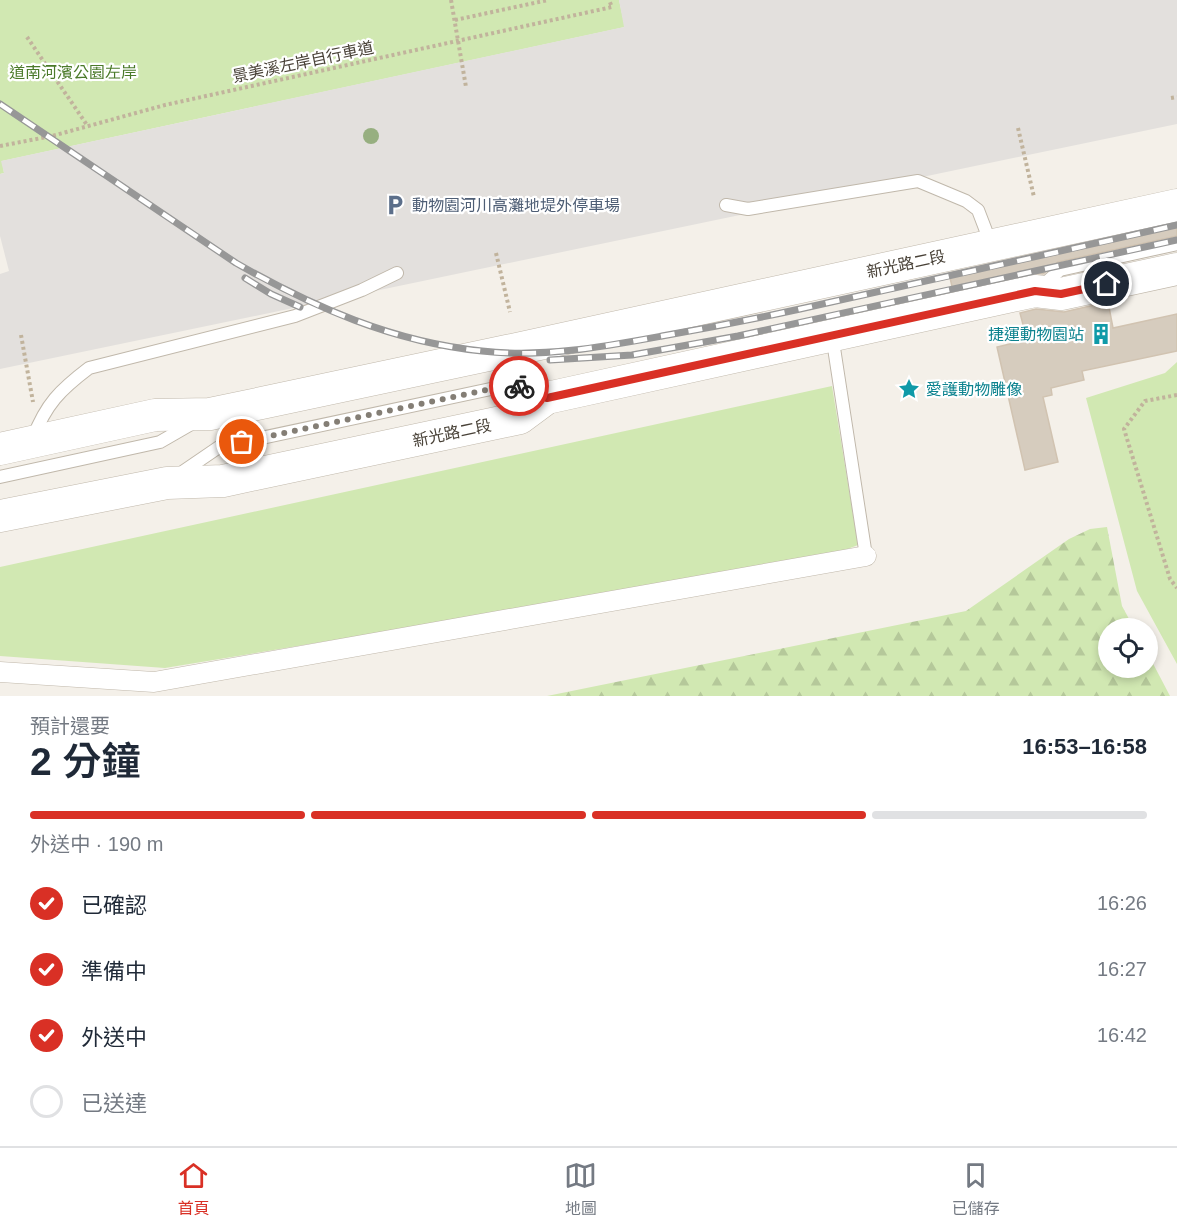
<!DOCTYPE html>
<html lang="zh-TW">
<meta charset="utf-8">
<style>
:root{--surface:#fff;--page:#f6f6f7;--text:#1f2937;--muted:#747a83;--line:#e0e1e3;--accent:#d93025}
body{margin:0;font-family:Helvetica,"Noto Sans TC",sans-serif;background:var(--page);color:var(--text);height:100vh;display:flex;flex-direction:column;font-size:22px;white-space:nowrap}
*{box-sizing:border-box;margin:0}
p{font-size:20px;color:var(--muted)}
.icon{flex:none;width:33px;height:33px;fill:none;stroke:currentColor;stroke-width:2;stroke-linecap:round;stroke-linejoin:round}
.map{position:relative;height:696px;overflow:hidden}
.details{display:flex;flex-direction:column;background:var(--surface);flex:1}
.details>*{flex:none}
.tools{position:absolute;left:1098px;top:618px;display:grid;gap:12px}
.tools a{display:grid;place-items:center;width:60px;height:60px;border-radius:50%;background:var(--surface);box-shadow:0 3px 9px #0003;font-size:30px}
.pin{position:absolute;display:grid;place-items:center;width:51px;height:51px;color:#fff;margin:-26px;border:3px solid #fff;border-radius:50%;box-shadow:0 2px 6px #0007}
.courier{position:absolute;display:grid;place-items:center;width:60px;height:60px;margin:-30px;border:4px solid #d93025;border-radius:50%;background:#fff;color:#222;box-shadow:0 2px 8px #0007}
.overview em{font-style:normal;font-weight:600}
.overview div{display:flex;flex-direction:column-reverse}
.overview{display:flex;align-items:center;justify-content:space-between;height:102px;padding:0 30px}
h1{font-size:39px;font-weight:600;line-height:45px}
.bar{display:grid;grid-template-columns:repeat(4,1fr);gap:9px 6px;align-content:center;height:72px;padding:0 30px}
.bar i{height:8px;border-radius:4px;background:var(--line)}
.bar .active{background:var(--accent)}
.bar p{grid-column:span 4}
ol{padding:0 30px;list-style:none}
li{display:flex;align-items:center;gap:18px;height:66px}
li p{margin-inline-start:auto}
li .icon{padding:6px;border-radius:50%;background:var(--accent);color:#fff;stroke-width:4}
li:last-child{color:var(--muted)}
li i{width:33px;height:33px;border:3px solid var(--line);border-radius:50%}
.tab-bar{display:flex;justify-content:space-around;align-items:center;height:84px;border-top:2px solid var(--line);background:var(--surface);font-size:16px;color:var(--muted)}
.tab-bar a{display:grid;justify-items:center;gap:3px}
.tab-bar .active{color:var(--accent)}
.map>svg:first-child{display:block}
</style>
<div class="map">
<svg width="1177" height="696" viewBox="0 0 1177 696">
<defs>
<pattern id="forest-firs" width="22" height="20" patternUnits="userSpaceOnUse" patternTransform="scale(1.5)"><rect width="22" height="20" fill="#d1e8b2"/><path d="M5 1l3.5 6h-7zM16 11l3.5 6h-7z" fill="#b5c89a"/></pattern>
</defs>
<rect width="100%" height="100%" fill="#f4f0e9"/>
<path fill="url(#forest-firs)" d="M 1107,527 L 1122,606 L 1134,628 L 1108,628 L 1108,668 L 1148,668 L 1148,654 L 1170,696 L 547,696 L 966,611 L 1069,539 L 1090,529 Z"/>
<path fill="#d1e8b2" d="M 0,0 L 619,0 L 625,27 L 2,161 L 4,173 L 0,174 Z
M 1177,362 L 1177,664 L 1137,591 L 1086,398 L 1165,373 Z
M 832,386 L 858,545 L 822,559 L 165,668 L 0,656 L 0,567 Z"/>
<path fill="#e3e0dd" d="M 619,0 L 1177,0 L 1177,124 L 0,369 L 0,274 L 9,271 L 0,236 L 0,174 L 4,173 L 1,161 L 624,27 Z"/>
<path fill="#d6ccbe" stroke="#d1c3b1" stroke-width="1.5" d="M 1177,223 L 1177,236 L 1058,262 L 1043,274 L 1031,273 L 953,291 L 949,273 Z
M 1108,302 L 1113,328 L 1177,314 L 1177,351 L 1082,371 L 1084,380 L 1051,388 L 1052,395 L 1043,397 L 1058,462 L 1025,470 L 997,347 L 1027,340 L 1020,313 L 1036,309 L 1064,312 Z"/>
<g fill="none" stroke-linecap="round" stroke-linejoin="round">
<defs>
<path id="service" d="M 726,205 L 748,209 L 918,181 L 966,201 L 978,210 L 991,244
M 1041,287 L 1060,270 L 1177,244
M 832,335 L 866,556
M 33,438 C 46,404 60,390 89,368 L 295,316 L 362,290 L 397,273
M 178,475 L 219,447 L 514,384 L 544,397
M 0,477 L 160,442 L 193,423"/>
<path id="pedestrian" d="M 0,672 L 154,682 L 866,556"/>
<path id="tertiary" d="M 0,449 L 155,415 L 210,414 L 507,351 L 1177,205
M 0,516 L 167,483 L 223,481 L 520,418 L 547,398 L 1035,291 L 1061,294 L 1177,269"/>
</defs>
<use href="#service" stroke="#c0b8ab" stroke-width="14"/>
<use href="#pedestrian" stroke="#c0b8ab" stroke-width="21"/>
<use href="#tertiary" stroke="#c0b8ab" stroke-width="33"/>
<path stroke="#c1b39c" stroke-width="4" stroke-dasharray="3 3" stroke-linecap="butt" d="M 451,0 L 466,87
M 455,20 L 548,0
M 27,37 L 87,125
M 1171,98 L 1177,97
M 1018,128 L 1034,197
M 0,146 L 52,136 L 165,105 L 612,7 L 609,0
M 496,253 L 510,312
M 21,335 L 33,402
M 1177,395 L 1145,401 L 1124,429 L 1170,579 L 1177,588"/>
<use href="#service" stroke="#fff" stroke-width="12"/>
<use href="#pedestrian" stroke="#fff" stroke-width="20"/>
<use href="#tertiary" stroke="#fff" stroke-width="32"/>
<defs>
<path id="rail" d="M 0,104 L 236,263 C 313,307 393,342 482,351 C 543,358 602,347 662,336 C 708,328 754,319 800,309 C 926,281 1052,254 1177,225
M 245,278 L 271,294 L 300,307
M 550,360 L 632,355 L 738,336 L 1177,240"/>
</defs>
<use href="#rail" stroke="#979797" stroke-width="7"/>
<use href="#rail" stroke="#fff" stroke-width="4.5" stroke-dasharray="14" stroke-linecap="butt"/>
</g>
<circle fill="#97af80" cx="371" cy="136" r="8"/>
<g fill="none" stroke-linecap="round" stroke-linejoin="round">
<path stroke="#847e75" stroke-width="6" stroke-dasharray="0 10.8" d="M 242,442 L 514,384 L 519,386"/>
<path stroke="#d93025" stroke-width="8" d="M 519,386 L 547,398 L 1035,291 L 1061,294 L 1107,284"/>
</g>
<defs>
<symbol id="parking-bare" viewBox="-9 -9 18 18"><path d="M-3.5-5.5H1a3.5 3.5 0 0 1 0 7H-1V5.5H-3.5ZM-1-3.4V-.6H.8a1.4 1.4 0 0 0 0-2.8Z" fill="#5c6f8a" stroke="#fff" stroke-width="2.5" paint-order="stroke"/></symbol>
<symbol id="building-bare" viewBox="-9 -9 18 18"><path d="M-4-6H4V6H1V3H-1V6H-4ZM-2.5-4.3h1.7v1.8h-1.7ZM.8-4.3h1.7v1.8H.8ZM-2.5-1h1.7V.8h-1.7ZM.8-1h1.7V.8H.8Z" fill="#0f9aa8" stroke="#fff" stroke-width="2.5" paint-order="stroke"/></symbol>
<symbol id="sight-bare" viewBox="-9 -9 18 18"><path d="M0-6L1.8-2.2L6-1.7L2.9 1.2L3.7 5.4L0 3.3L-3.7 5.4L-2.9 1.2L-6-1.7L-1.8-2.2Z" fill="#0f9aa8" stroke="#fff" stroke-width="2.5" paint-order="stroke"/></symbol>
</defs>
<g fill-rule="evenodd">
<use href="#parking-bare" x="380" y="190" width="30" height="30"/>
<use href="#building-bare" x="1086" y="319" width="30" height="30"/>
<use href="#sight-bare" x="894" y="374" width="30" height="30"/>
</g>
<g text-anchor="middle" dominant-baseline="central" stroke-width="4.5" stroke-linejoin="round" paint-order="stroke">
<g font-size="16" fill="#484137" stroke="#fff">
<text transform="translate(303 62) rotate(-12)">景美溪左岸自行車道</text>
<text transform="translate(906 264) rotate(-12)">新光路二段</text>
<text transform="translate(452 433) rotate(-12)">新光路二段</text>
</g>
<g font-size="16" fill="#4b7a2a" stroke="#fff">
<text x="73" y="72">道南河濱公園左岸</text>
</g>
<g font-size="16" fill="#4e5e75" stroke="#fff" text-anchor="start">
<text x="412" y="205">動物園河川高灘地堤外停車場</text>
</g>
<g font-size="16" fill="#0d838f" stroke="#fff" text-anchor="end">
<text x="1084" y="334">捷運動物園站</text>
<text x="926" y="389" text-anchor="start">愛護動物雕像</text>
</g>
</g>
</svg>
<div class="tools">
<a><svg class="icon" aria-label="locate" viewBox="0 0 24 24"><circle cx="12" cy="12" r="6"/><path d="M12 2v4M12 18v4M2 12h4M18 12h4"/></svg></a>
</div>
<div class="pin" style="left:242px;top:442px;background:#ea580c"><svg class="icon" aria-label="bag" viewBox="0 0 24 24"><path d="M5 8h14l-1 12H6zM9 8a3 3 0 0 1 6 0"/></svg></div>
<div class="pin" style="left:1107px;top:284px;background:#1f2937"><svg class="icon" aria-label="home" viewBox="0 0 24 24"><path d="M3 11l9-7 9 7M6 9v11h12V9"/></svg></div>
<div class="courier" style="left:519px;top:386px"><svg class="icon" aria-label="bike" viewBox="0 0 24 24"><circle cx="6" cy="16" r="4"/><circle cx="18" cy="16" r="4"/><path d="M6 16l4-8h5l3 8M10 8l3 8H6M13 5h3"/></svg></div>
</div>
<section class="details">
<div class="overview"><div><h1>2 分鐘</h1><p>預計還要</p></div><em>16:53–16:58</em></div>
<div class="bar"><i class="active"></i><i class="active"></i><i class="active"></i><i></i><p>外送中 · 190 m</p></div>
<ol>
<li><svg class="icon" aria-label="check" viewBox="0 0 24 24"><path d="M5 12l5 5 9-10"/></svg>已確認<p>16:26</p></li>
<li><svg class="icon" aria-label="check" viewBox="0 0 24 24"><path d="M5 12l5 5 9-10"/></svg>準備中<p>16:27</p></li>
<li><svg class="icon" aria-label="check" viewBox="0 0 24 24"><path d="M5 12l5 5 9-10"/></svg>外送中<p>16:42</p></li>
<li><i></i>已送達</li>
</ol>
</section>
<nav class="tab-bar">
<a class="active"><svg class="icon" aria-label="home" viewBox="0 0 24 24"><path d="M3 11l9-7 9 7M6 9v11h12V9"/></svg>首頁</a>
<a><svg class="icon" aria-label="map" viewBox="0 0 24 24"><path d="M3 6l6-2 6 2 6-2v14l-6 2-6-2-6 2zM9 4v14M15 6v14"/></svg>地圖</a>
<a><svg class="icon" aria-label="saved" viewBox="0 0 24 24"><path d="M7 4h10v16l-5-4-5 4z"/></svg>已儲存</a>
</nav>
